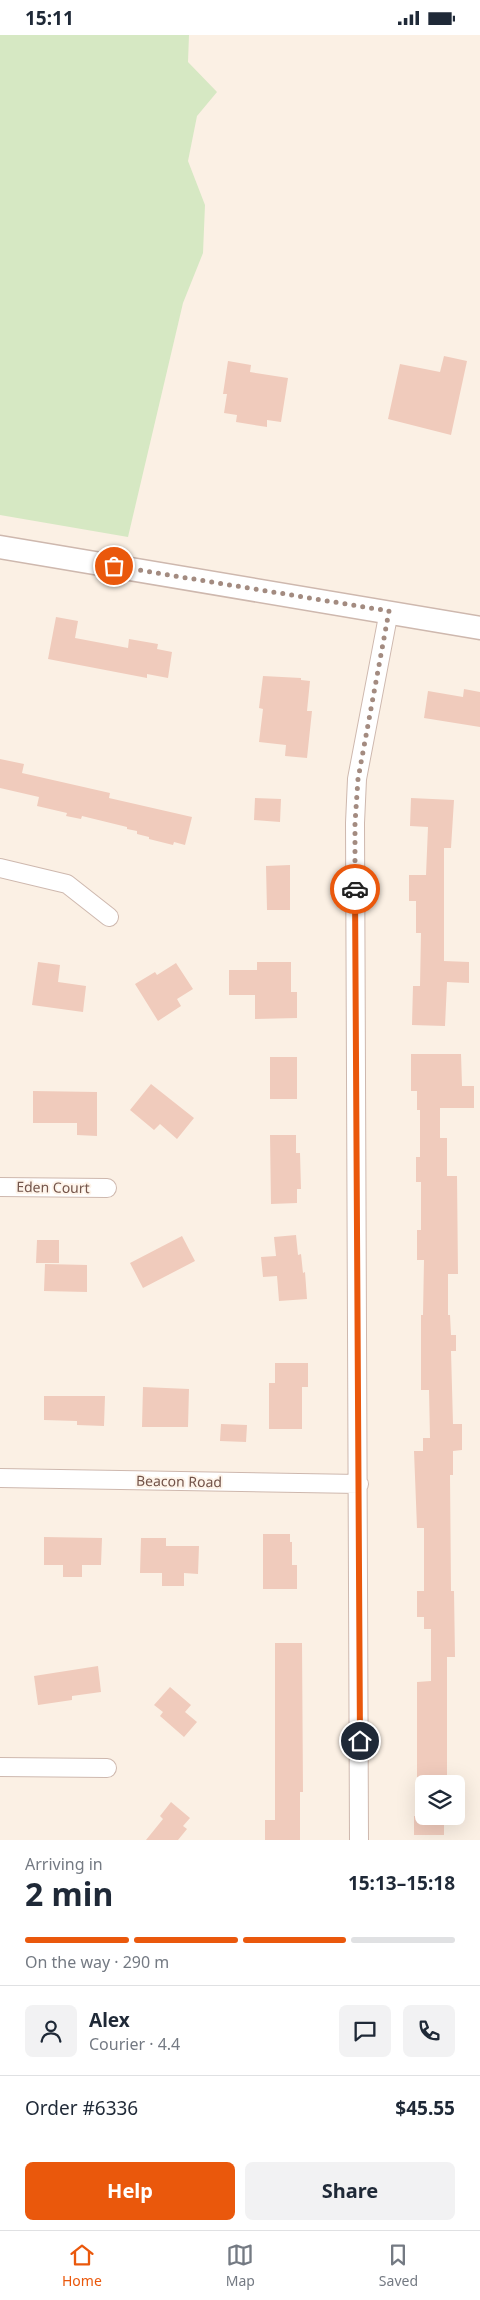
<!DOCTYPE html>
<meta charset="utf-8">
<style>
:root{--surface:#fff;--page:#f2f2f3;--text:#1f2937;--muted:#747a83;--line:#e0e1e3;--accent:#ea580c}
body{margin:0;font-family:"Noto Sans",sans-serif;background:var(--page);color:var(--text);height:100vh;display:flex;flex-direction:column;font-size:19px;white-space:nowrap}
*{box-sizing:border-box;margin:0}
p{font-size:16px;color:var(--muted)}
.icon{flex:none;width:28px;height:28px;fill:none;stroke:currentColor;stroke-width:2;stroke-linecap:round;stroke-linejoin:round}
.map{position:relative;height:1805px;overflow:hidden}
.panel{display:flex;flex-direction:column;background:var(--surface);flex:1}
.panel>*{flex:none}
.fabs{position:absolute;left:415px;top:1740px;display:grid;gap:10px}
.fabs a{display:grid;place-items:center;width:50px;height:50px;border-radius:8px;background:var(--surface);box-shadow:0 5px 20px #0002;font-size:25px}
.pin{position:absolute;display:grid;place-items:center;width:42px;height:42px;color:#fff;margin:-21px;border:2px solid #fff;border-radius:50%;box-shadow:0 1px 5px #0007}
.courier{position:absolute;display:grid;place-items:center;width:50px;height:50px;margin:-25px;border:4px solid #ea580c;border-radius:50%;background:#fff;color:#222;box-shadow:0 1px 6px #0007}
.overview em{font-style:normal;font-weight:700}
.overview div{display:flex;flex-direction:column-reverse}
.overview{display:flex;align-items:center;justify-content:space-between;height:85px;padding:0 25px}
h1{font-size:32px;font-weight:700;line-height:38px}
.bar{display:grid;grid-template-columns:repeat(4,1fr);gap:8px 5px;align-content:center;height:60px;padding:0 25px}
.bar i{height:6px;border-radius:4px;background:var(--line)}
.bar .current{background:var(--accent)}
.bar p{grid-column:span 4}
.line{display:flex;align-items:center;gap:12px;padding:0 25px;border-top:1px solid var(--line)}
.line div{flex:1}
.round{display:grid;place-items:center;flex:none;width:52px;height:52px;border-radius:8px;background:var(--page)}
.cta{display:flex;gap:10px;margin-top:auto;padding:10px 25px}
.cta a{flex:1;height:58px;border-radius:8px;background:var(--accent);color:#fff;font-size:20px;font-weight:700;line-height:58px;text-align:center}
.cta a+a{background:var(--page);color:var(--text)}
.status{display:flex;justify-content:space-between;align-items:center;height:35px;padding:0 25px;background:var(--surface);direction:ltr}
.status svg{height:14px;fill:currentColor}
.menu{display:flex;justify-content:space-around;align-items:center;height:70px;border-top:1px solid var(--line);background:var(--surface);font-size:14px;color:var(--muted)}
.menu a{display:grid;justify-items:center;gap:2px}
.menu .current{color:var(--accent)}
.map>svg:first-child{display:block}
</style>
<div class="status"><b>15:11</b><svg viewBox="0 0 49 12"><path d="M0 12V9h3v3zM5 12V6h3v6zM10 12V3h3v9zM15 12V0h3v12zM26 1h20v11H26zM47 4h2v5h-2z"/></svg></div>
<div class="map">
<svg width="480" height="1805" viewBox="0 0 480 1805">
<rect width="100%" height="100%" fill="#fbf0e4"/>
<path fill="#d6e8c3" d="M 0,0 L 189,0 L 188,27 L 217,57 L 197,81 L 188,126 L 205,170 L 203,218 L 183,268 L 128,502 L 0,480 Z"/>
<path fill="#f0cbbc" d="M 444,321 L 467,326 L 451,400 L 388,384 L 400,329 L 440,337 Z
M 228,326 L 251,330 L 250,337 L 288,343 L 281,387 L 267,385 L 267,392 L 236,387 L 237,380 L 224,378 L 227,359 L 223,359 Z
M 56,582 L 78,586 L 75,603 L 128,613 L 129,604 L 158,609 L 157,614 L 172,617 L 168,643 L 147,639 L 147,643 L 48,624 Z
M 263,641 L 301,643 L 301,645 L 310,646 L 307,676 L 312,676 L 307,723 L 285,721 L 286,710 L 259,707 L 263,674 L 259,673 Z
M 464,654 L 480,657 L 480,692 L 424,683 L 428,656 L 463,662 Z
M 0,724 L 24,729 L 22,738 L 110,758 L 109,763 L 192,782 L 185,810 L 174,807 L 173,810 L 149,804 L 149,802 L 137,799 L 137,796 L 127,794 L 127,792 L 82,781 L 81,784 L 66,781 L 67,778 L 37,771 L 39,762 L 0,753 Z
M 255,763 L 281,764 L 280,787 L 254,785 Z
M 411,763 L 454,765 L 451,813 L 444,813 L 444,926 L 469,927 L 469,948 L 447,947 L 445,991 L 412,990 L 413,951 L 420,951 L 421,898 L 416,898 L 416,866 L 409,866 L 409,840 L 426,840 L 428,792 L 410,791 Z
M 290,830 L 290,875 L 267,875 L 266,831 Z
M 38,927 L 60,930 L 58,947 L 86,951 L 83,977 L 32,970 Z
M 257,927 L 291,927 L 291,957 L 297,957 L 297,983 L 255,984 L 255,960 L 229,960 L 229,935 L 257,935 Z
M 176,928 L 193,954 L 177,964 L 181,971 L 158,986 L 135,949 L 155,937 L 157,940 Z
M 411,1019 L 461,1019 L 462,1051 L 474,1051 L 474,1073 L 440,1073 L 440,1103 L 447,1103 L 447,1141 L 457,1141 L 458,1239 L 448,1239 L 448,1280 L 450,1280 L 451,1300 L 456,1300 L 456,1316 L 451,1316 L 453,1389 L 462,1389 L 462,1415 L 453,1416 L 453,1440 L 450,1440 L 451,1556 L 454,1556 L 455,1622 L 447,1622 L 447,1749 L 417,1749 L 417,1647 L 431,1646 L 431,1594 L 424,1594 L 424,1582 L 417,1582 L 417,1556 L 424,1556 L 424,1493 L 417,1493 L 414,1416 L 423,1416 L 423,1403 L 430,1403 L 429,1355 L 421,1355 L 421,1280 L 423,1280 L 424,1225 L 417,1225 L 417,1195 L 421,1195 L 421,1147 L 416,1147 L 416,1122 L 420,1122 L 420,1075 L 417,1075 L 417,1056 L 411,1056 Z
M 270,1022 L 297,1022 L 297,1064 L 270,1064 Z
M 151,1049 L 194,1083 L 177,1104 L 160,1089 L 154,1095 L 130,1075 Z
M 33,1056 L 97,1057 L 97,1101 L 77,1100 L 77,1088 L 33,1088 Z
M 270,1100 L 296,1100 L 296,1118 L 300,1118 L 301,1154 L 297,1154 L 297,1168 L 271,1169 Z
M 296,1200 L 298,1220 L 301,1219 L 303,1238 L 305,1237 L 307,1264 L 279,1266 L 277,1241 L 263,1242 L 261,1222 L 276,1221 L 274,1202 Z
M 182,1201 L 195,1226 L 143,1253 L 130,1228 Z
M 37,1205 L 59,1205 L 59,1228 L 36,1228 Z
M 45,1229 L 87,1230 L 87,1257 L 44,1256 Z
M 275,1328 L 308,1328 L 308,1352 L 302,1352 L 302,1394 L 269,1394 L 269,1348 L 275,1348 Z
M 143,1352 L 189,1354 L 188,1392 L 142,1392 Z
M 44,1361 L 105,1361 L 104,1391 L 77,1390 L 77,1386 L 44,1385 Z
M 221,1389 L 247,1390 L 246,1407 L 220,1406 Z
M 263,1499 L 290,1499 L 290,1507 L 292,1507 L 292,1530 L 297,1530 L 297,1554 L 263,1554 Z
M 44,1502 L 102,1503 L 101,1530 L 82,1530 L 82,1542 L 63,1542 L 63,1530 L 44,1530 Z
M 141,1503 L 166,1503 L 166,1511 L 199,1511 L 198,1539 L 184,1538 L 184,1551 L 162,1551 L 162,1538 L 140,1538 Z
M 275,1608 L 302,1608 L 303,1757 L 300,1757 L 300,1805 L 265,1805 L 265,1785 L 275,1785 Z
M 98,1631 L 101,1657 L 72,1661 L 72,1665 L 38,1670 L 34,1641 Z
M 170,1652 L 191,1670 L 185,1677 L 197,1687 L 184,1702 L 160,1681 L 163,1677 L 154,1670 Z
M 171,1767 L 190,1783 L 183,1791 L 187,1794 L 178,1805 L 146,1805 L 163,1784 L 160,1781 Z
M 414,1781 L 444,1781 L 444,1800 L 414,1800 Z"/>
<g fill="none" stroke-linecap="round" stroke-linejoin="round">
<defs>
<path id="minor" d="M 0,833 L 67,849 L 109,882
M 0,1152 L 107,1153
M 0,1443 L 359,1449
M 0,1732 L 107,1733
M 359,1805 L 355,788 L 357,744 L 389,576"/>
<path id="tertiary" d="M 0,512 L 480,593"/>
</defs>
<use href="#minor" stroke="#ceb8ae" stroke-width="20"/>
<use href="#tertiary" stroke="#ceb8ae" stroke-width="25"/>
<use href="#minor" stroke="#fff" stroke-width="18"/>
<use href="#tertiary" stroke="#fff" stroke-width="22"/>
</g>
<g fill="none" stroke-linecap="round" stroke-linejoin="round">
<path stroke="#a38b80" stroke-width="5" stroke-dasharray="0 9" d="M 114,531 L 389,576 L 358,744 L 355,788 L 355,854"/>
<path stroke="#ea580c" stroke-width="6" d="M 355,854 L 360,1706"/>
</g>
<g text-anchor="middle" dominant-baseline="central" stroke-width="4" stroke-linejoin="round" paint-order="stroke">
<g font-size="14" fill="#73544a" stroke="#fef4ea">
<text transform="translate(53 1152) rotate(1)">Eden Court</text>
<text transform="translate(179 1446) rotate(1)">Beacon Road</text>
</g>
</g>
</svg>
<div class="fabs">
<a><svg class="icon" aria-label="layers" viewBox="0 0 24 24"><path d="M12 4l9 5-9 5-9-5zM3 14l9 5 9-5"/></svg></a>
</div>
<div class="pin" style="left:114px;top:531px;background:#ea580c"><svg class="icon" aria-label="bag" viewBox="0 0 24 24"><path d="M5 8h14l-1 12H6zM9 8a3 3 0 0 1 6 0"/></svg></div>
<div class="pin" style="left:360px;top:1706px;background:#1f2937"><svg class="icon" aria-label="home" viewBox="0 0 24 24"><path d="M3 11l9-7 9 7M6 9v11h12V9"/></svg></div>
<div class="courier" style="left:355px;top:854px"><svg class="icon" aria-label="car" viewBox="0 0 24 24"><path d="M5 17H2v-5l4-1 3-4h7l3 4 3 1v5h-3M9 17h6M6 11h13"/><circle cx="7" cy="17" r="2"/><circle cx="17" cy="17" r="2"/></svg></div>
</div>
<section class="panel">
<div class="overview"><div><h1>2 min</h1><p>Arriving in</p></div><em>15:13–15:18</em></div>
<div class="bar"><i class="current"></i><i class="current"></i><i class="current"></i><i></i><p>On the way · 290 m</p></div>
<div class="line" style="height:90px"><a class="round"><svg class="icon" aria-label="person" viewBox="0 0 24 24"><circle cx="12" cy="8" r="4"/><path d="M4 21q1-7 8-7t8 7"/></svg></a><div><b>Alex</b><p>Courier · 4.4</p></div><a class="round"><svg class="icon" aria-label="chat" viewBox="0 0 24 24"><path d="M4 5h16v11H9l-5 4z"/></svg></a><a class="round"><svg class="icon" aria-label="phone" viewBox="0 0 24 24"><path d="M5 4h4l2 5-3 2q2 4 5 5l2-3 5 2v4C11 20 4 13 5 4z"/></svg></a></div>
<div class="line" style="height:65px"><div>Order #6336</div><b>$45.55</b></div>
<div class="cta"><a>Help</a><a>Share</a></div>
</section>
<nav class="menu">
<a class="current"><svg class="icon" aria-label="home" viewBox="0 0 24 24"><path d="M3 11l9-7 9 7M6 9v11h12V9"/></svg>Home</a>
<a><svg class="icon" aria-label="map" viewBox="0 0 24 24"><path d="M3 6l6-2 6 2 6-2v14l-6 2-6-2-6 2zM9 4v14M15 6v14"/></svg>Map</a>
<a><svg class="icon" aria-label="saved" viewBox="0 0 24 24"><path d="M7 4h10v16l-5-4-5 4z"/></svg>Saved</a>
</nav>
